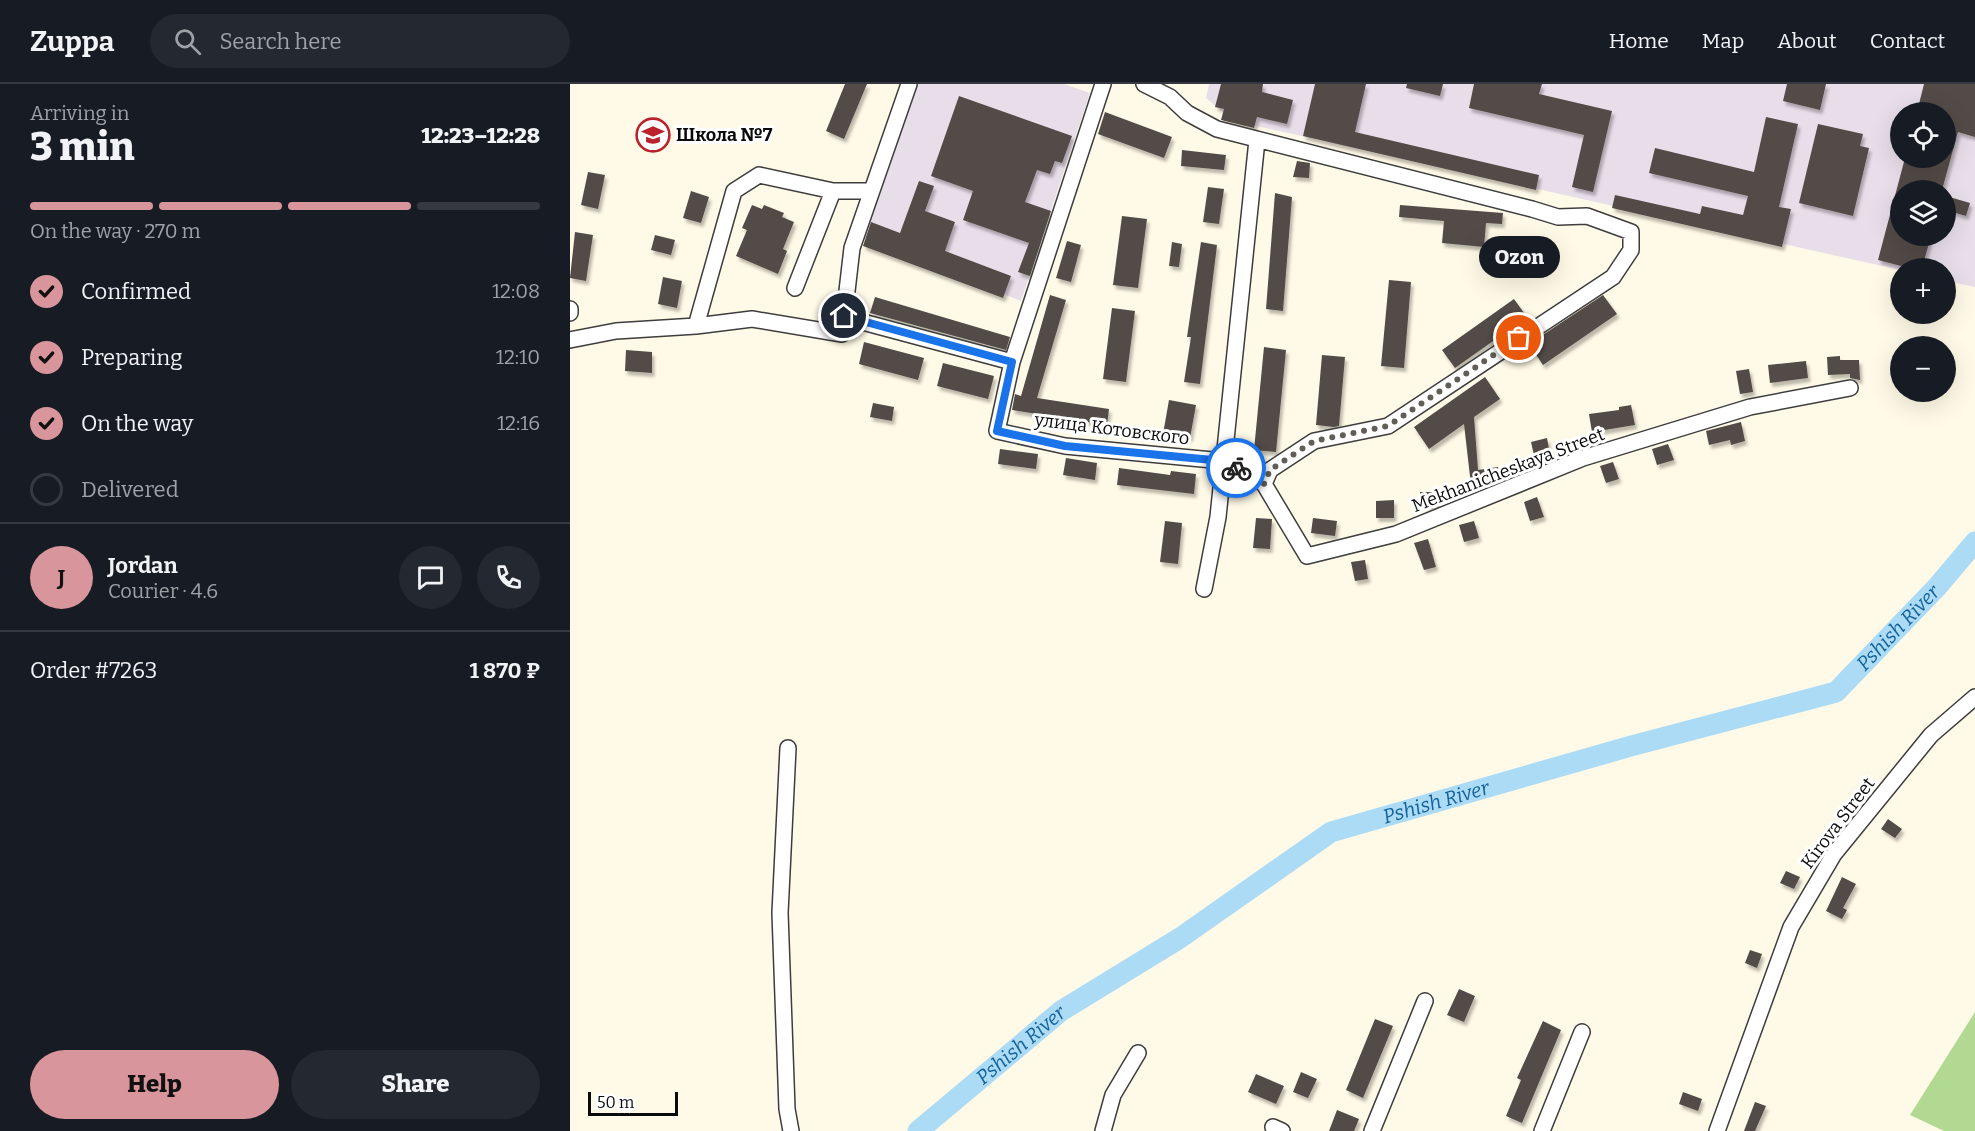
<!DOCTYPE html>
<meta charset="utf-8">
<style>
:root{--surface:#171b24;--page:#242831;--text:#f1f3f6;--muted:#9ea1a6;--line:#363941;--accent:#d8959b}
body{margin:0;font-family:Bitter,serif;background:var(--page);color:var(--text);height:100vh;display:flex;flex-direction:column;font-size:22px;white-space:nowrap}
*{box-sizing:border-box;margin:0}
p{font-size:20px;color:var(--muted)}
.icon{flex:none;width:33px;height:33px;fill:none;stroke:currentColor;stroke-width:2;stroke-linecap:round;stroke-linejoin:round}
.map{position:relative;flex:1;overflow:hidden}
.side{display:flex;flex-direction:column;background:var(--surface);width:570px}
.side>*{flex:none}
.buttons{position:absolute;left:1320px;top:18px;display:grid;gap:12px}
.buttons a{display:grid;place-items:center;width:66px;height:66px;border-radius:50%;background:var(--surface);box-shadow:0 6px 24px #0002;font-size:30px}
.scale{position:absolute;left:18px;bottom:15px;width:90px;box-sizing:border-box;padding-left:6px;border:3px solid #0a0a0a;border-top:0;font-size:16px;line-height:21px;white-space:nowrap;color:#0a0a0a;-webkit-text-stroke:4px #fff;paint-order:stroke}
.pin{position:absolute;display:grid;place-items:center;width:51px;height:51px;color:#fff;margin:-26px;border:3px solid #fff;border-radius:50%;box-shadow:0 2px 6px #0007}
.courier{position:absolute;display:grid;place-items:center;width:60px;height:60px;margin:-30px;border:4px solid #1a73e8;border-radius:50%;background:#fff;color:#222;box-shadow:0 2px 8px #0007}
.bubble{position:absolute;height:42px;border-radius:21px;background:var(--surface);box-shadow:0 6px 24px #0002;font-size:20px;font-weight:800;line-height:42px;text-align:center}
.overview em{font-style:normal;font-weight:800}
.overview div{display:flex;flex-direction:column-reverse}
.overview{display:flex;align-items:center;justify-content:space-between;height:102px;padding:0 30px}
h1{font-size:39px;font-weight:800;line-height:45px}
.bar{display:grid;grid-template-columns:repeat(4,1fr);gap:9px 6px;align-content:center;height:72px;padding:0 30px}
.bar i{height:8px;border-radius:4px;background:var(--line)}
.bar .active{background:var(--accent)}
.bar p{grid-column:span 4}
.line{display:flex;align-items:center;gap:15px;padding:0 30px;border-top:2px solid var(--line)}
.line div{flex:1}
.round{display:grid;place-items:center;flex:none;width:63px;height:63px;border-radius:32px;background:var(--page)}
ol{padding:0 30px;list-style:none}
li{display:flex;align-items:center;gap:18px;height:66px}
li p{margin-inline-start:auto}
li .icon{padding:6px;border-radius:50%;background:var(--accent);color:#111;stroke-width:4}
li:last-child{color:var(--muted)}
li i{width:33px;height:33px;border:3px solid var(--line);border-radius:50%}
.action{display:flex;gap:12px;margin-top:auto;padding:12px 30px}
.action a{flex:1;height:69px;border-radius:36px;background:var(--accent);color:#111;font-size:24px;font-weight:800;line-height:69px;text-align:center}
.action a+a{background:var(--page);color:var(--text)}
header{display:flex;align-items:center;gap:36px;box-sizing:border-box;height:84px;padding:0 30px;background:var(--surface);border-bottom:2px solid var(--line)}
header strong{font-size:28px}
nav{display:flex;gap:33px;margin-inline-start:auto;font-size:21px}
.search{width:420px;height:54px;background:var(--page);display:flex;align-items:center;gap:15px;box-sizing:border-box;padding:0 21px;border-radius:33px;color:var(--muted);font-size:22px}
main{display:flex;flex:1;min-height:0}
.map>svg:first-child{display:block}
</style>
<header>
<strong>Zuppa</strong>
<div class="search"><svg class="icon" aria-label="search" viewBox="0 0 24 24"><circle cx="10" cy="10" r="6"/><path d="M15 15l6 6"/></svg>Search here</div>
<nav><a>Home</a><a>Map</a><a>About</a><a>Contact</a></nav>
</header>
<main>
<section class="side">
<div class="overview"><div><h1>3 min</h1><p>Arriving in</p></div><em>12:23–12:28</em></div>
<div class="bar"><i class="active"></i><i class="active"></i><i class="active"></i><i></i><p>On the way · 270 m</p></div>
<ol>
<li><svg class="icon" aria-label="check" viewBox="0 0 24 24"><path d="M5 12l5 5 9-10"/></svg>Confirmed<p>12:08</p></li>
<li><svg class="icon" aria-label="check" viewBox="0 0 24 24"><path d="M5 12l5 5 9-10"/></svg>Preparing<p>12:10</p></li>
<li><svg class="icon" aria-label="check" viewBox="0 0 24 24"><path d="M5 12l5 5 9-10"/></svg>On the way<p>12:16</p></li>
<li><i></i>Delivered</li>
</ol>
<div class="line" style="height:108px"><b class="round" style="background:var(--accent);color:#111">J</b><div><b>Jordan</b><p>Courier · 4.6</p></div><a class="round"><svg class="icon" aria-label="chat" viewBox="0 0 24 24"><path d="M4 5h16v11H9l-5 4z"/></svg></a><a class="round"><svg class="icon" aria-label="phone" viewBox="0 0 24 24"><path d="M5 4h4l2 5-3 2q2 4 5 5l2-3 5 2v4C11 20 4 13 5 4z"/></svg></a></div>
<div class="line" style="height:78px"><div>Order #7263</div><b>1 870 ₽</b></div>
<div class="action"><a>Help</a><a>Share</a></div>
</section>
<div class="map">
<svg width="1405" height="1047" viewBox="0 0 1405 1047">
<defs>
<filter id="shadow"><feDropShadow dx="2.5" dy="4" stdDeviation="1.5" flood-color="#0004"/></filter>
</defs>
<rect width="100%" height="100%" fill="#fffae7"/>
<path fill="#e8deea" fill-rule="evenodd" d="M 342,0 L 494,0 L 520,9 L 451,217 L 288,152 Z
M 639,0 L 1405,0 L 1405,203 L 1376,197 L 1376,184 L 1330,186 L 664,37 L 636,14 ZM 1330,28 L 1376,28 L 1376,74 L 1330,74 ZM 1330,106 L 1376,106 L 1376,152 L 1330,152 Z"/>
<path fill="#b2d991" d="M 1405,928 L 1405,1047 L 1374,1047 L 1340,1031 Z"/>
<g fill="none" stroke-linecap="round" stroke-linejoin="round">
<path stroke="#acdbf6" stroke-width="21" id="s1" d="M 348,1047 L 491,927 L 610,854 L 761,748 L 1061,662 L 1266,608 L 1367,503 L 1405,458"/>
</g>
<path fill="#534b47" filter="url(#shadow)" d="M 275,0 L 297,0 L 274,55 L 256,47 Z
M 651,0 L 693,0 L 692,8 L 723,16 L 717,40 L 687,33 L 684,44 L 651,36 L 654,25 L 645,23 Z
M 745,0 L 796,0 L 785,48 L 969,91 L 966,106 L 733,52 Z
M 837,0 L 873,0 L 870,12 L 836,4 Z
M 904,0 L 972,0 L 969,10 L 1042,27 L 1023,108 L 1002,103 L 1014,51 L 899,24 Z
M 1217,0 L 1256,0 L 1250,26 L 1213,17 Z
M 1354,0 L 1405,0 L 1405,53 L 1388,48 L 1372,106 L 1330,106 L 1330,152 L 1361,152 L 1352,184 L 1339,184 L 1308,176 L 1335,74 L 1376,74 L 1376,28 L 1347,28 Z
M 389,12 L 502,52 L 492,79 L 485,77 L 480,90 L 467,86 L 455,118 L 481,127 L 460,192 L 448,188 L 459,159 L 393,136 L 403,107 L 361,92 Z
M 535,28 L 602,53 L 594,74 L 528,50 Z
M 1196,33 L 1228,40 L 1209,123 L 1221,125 L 1212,163 L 1042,124 L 1045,111 L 1130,130 L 1132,122 L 1173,131 L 1178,112 L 1079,89 L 1085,64 L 1184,88 Z
M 1248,40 L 1293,50 L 1290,62 L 1299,64 L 1283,132 L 1229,119 Z
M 612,66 L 656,71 L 654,86 L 611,82 Z
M 727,77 L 740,79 L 739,94 L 723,93 Z
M 18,88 L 35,91 L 28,125 L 11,121 Z
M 349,97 L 364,102 L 355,127 L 385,138 L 375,167 L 441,192 L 433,214 L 293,162 L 301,138 L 330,149 Z
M 638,103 L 654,105 L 649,140 L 633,138 Z
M 121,107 L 139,113 L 131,139 L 113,134 Z
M 705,109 L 722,113 L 713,227 L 696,225 Z
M 1376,112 L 1400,119 L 1396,132 L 1376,126 Z
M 182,121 L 192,125 L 194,121 L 214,129 L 212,133 L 224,138 L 213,165 L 217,167 L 208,190 L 166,172 L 177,146 L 172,144 Z
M 830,121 L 933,129 L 932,140 L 916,139 L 914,163 L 872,159 L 874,137 L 829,133 Z
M 552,132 L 577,135 L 568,204 L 543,201 Z
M 5,148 L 23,151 L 16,197 L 0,194 Z
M 85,151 L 105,156 L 101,171 L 81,166 Z
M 497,157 L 511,161 L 501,198 L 486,194 Z
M 602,158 L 612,160 L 609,183 L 599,182 Z
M 631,158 L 647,161 L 630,300 L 614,298 L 621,253 L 617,253 Z
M 93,193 L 112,197 L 107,224 L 88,220 Z
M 819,196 L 841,198 L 834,284 L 811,282 Z
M 480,211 L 496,216 L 467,314 L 539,325 L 537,341 L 442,326 L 445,310 L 451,312 Z
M 1033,211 L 1047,230 L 973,281 L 959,260 Z
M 305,213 L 440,253 L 436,266 L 300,229 Z
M 944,215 L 957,233 L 885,284 L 872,266 Z
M 542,224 L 565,227 L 556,298 L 533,295 Z
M 294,258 L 354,274 L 348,296 L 289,280 Z
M 694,263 L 716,266 L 706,368 L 684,366 Z
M 56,266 L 82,268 L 82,289 L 55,287 Z
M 752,271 L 775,273 L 769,342 L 764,343 L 746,341 Z
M 1270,272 L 1270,276 L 1289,276 L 1290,296 L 1280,294 L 1280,290 L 1258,291 L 1257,273 Z
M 1236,277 L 1238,294 L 1200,299 L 1198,281 Z
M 373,279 L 424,292 L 418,315 L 367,302 Z
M 1179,285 L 1183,308 L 1170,310 L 1166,287 Z
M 915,293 L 930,315 L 904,333 L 908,386 L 928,383 L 930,397 L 901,401 L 894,340 L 859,365 L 844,343 Z
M 599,316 L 626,321 L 620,354 L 593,350 Z
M 303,319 L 324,323 L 322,337 L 300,333 Z
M 1061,321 L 1065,341 L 1022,348 L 1019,330 L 1049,326 L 1049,323 Z
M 1171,338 L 1175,357 L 1161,361 L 1160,356 L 1139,361 L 1136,347 Z
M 977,354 L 981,376 L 966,380 L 961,358 Z
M 1098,360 L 1104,376 L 1087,381 L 1082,365 Z
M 430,365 L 468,370 L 466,385 L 428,380 Z
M 496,374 L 527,379 L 525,396 L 493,391 Z
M 1043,378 L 1049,395 L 1036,399 L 1030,382 Z
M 549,384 L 600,391 L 601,387 L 626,390 L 624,410 L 547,401 Z
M 850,408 L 867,408 L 867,422 L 850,422 Z
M 967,413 L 974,433 L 960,437 L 954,418 Z
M 824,416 L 824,434 L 806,434 L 806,417 Z
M 686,434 L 702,435 L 700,465 L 683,464 Z
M 743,434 L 767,437 L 765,452 L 741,449 Z
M 595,437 L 612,439 L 608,480 L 590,478 Z
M 904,437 L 909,454 L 894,458 L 889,441 Z
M 858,455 L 866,483 L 854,486 L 844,459 Z
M 795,476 L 798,495 L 785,497 L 781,478 Z
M 1318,735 L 1332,745 L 1325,754 L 1311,745 Z
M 1216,787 L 1230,793 L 1224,805 L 1210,799 Z
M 1272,793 L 1286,800 L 1273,824 L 1277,826 L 1272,835 L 1256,827 Z
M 1180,866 L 1192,870 L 1187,884 L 1175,879 Z
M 889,905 L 905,912 L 894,938 L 877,931 Z
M 805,935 L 823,942 L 793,1014 L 776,1006 Z
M 973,937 L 991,946 L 952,1039 L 936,1032 L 951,996 L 947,994 Z
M 731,988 L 747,995 L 738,1014 L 723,1008 Z
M 686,990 L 714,1002 L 706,1020 L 678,1008 Z
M 1113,1008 L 1132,1015 L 1128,1027 L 1109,1020 Z
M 1185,1018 L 1196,1022 L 1185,1047 L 1174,1047 Z
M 767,1026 L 789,1035 L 784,1047 L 759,1047 Z"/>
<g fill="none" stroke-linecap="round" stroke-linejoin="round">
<defs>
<path id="minor" d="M 533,0 L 442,278 L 427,347 L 495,362 L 653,377 L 694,400 L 737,472 L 826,450 L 1013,374 L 1180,323 L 1280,304
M 574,0 L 600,13 L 617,29 L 647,45 L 962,125 L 988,133 L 1017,132 L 1061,148 L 1061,166 L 1043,193 L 818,342 L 744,357 L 700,386 L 694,400
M 225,204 L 263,107
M 0,225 L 0,229
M 274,233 L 442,278
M 126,242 L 164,107 L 189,91 L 263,107 L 300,107
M 0,256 L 46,247 L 126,242 L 182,235 L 272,250 L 282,164 L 339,0
M 634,505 L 648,433 L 687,56
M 218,664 L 210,829 L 217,1025 L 221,1047
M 703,1043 L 712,1047
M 533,1047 L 543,1011 L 568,969
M 802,1047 L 855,917
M 972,1047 L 1012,948
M 1147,1047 L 1221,843 L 1264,770 L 1361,651 L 1405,613"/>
</defs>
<use href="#minor" stroke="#3d3d3d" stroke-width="18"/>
<use href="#minor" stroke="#fff" stroke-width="15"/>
</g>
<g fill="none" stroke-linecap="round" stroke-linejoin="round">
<path stroke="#605e57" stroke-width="6" stroke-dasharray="0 10.8" d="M 666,384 L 694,400 L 700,386 L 744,357 L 818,342 L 949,254"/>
<path stroke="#1a73e8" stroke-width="8" d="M 274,232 L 442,278 L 427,347 L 495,362 L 653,377 L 666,384"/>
</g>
<defs>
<symbol id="school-ring" viewBox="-11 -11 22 22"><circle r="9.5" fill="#fff" stroke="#ba232c" stroke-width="1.5"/><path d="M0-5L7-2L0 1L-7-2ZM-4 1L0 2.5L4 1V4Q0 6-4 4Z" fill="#ba232c"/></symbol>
</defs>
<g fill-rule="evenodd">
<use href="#school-ring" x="64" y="32" width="38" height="38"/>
</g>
<g text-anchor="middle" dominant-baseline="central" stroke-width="6" stroke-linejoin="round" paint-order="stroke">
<g font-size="18" font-weight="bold" fill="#0a0a0a" stroke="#fff" text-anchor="start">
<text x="106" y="51">Школа №7</text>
</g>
<g font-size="18" fill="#0a0a0a" stroke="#fff">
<text transform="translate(542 345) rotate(7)">улица Котовского</text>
<text transform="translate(938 386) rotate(-21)">Mekhanicheskaya Street</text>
<text transform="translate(1268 739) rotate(-53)">Kirova Street</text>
</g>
<g font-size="20" font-style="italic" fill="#14629b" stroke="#fff">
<text stroke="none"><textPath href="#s1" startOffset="1124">Pshish River</textPath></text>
<text stroke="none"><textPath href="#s1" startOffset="620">Pshish River</textPath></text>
<text stroke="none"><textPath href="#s1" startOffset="134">Pshish River</textPath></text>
</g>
</g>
</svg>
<div class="buttons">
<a><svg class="icon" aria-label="locate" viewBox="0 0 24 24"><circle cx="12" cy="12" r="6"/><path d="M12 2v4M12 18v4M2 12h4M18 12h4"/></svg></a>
<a><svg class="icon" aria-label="layers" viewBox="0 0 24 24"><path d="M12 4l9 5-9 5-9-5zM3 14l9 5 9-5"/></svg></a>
<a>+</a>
<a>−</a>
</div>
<div class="scale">50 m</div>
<div class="pin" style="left:949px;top:254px;background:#ea580c"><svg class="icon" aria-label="bag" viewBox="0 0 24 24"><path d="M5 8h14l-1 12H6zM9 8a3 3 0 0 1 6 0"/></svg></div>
<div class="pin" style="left:274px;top:232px;background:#1f2937"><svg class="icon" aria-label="home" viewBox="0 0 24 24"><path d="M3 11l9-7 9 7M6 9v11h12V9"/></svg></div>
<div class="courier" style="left:666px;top:384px"><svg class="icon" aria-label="bike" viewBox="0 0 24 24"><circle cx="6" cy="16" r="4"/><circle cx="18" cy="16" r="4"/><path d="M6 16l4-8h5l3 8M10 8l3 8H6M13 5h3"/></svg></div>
<div class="bubble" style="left:909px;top:152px;width:81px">Ozon</div>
</div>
</main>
